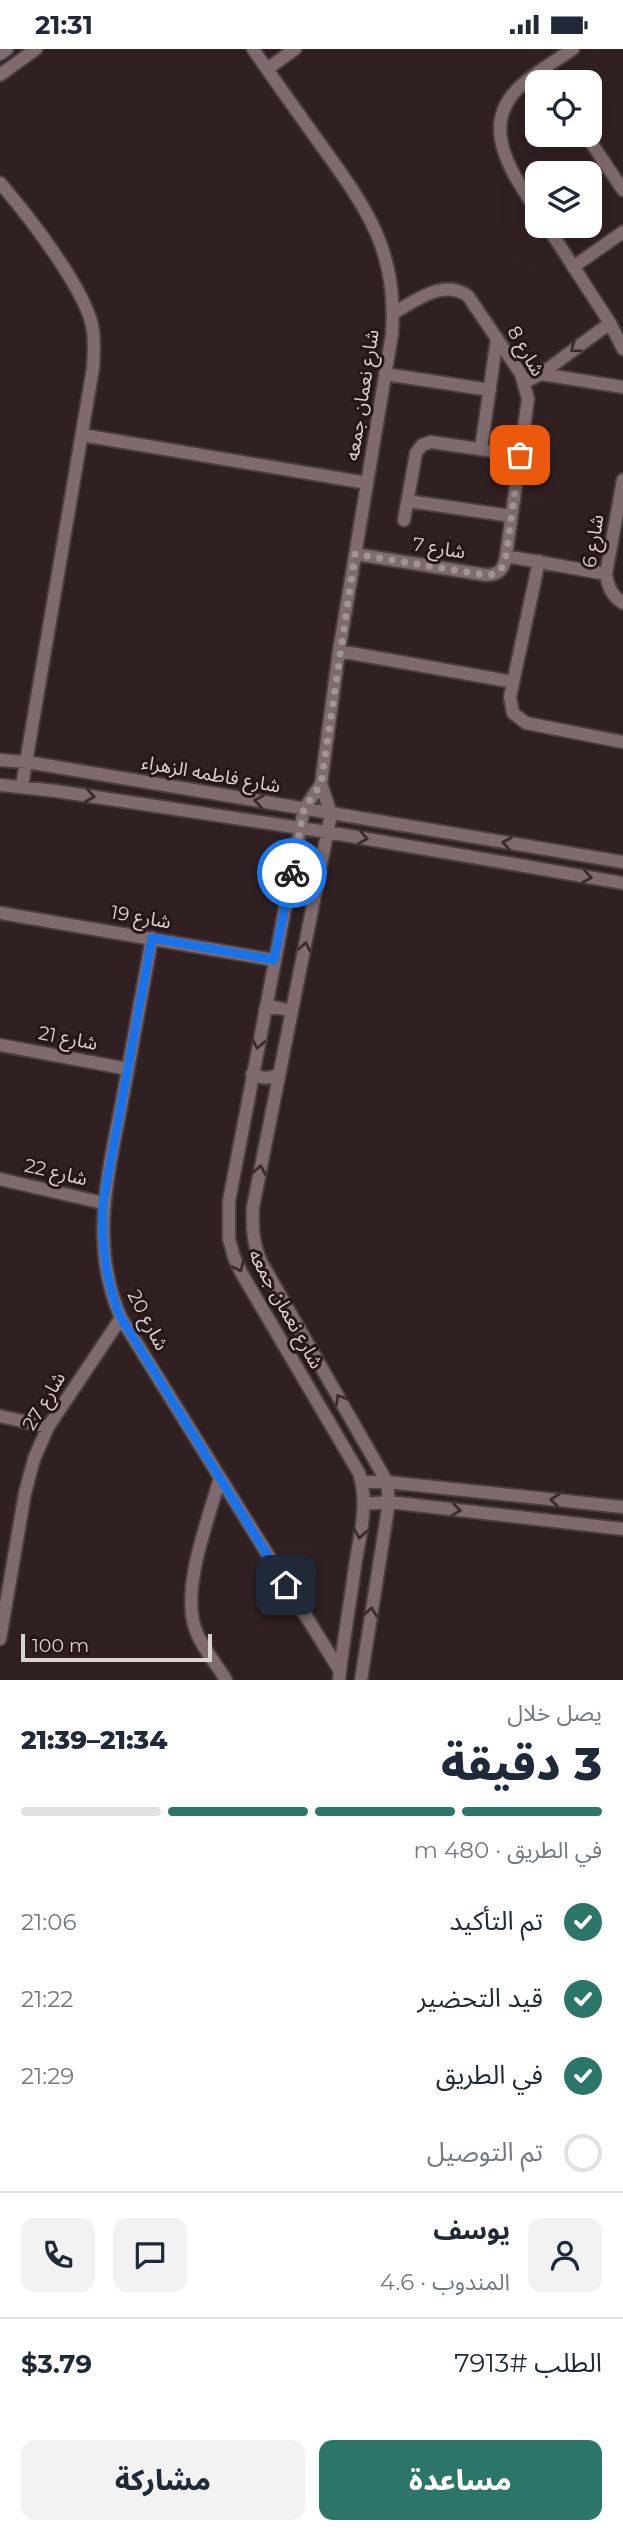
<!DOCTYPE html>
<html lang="ar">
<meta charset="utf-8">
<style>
:root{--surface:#fff;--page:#f2f2f3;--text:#1f2937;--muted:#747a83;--line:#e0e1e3;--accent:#2b7668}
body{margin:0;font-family:Montserrat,"Noto Sans Arabic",sans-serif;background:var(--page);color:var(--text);direction:rtl;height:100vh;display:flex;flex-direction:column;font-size:26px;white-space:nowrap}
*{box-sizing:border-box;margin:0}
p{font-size:23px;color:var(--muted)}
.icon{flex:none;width:38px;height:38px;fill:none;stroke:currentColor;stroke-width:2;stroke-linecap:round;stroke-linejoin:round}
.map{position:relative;height:1631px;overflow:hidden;direction:ltr}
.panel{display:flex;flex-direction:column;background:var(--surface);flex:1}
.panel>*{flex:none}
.buttons{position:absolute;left:525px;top:21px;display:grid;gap:14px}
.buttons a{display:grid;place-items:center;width:77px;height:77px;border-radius:14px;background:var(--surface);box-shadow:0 7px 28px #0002;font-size:35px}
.scale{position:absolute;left:21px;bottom:18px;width:191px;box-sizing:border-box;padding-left:7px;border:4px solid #ddd2d3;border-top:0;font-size:19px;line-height:24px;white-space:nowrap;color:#ddd2d3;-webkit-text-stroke:5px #261618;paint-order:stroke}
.pin{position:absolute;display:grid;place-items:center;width:60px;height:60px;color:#fff;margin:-30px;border-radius:14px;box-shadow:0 4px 10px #0006}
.courier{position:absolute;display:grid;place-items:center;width:70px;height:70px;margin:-35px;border:5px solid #1a73e8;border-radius:50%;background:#fff;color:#222;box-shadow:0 2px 9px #0007}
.head em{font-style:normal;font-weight:800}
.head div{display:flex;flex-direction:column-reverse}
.head{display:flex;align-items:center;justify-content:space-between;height:119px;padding:0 21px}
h1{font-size:46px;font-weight:800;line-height:52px}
.bar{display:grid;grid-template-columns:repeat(4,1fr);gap:10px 7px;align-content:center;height:84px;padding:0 21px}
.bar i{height:9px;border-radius:5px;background:var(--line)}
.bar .current{background:var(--accent)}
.bar p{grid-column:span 4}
.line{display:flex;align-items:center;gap:18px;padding:0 21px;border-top:2px solid var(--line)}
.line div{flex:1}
.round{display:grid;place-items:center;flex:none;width:74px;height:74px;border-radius:14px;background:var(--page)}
ol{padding:0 21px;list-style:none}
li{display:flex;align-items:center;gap:21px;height:77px}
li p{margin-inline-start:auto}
li .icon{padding:7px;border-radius:50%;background:var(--accent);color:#fff;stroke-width:4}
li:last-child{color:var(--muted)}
li i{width:38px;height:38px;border:4px solid var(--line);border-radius:50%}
.cta{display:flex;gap:14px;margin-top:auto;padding:14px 21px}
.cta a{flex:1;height:80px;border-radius:14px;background:var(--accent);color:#fff;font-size:28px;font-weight:800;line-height:80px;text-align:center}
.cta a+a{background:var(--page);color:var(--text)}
.status{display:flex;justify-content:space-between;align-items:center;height:49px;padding:0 35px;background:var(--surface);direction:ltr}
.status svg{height:19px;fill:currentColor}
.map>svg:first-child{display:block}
</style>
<div class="status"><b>21:31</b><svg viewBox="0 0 49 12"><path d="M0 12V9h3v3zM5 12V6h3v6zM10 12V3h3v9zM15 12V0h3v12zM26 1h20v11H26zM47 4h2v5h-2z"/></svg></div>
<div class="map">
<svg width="623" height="1631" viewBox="0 0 623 1631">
<rect width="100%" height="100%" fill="#302022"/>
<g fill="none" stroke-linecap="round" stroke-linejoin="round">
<defs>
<path id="street" d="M 253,0 C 275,32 298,64 321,96 C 367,160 398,202 392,285 L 339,602 L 321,735 L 304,760 L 229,1152 L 229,1190 L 234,1208 L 242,1225 L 359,1424 C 369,1454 360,1486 355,1517 C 350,1555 343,1593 339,1631
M 0,5 L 7,0
M 267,20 L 295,0
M 543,21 L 551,33
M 0,26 L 36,0
M 586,86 L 623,141
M 0,134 C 27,165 83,237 92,276 C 95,290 94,305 93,319 L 22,737
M 537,162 C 511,123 476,74 524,34 C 539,21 557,11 573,0
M 547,177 L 610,274 L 623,300
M 573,218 L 623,183
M 385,325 L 490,341
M 541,325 L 623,338
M 525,333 L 541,325 L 610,274
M 82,386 L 367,434
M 481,400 L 497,289
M 623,431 L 606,525 C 608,538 612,547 623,554
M 408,452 L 511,467
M 404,471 L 416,404 L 422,396 L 431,393 L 520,406
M 355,505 L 486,526 C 500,526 504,519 506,507 L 528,350 L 521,325 L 468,247 C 443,229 416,252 393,264
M 506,507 L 606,525
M 539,512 L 510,648 L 513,664 L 526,674 L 623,693
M 339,602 L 513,633
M 0,711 L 27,713 L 623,813
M 321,735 L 331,765 L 253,1158 C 252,1179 253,1194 261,1213 L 387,1433 L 389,1453 L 361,1631
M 0,736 L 56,742 L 327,783 L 623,834
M 0,864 L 274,911
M 152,889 C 142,942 133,995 123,1047 C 109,1123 88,1194 121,1269 L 340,1622
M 265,961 L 274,958 L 292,962
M 0,996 L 128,1020
M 252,1025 C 263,1030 269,1030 279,1025
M 0,1130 L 103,1154
M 0,1367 L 48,1378
M 220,1428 C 209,1470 181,1538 195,1579 C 201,1598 216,1614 226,1631
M 362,1433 L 387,1433 L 623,1458
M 364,1455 L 389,1453 L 623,1480
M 0,1590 L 25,1444 L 34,1410 L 48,1378 L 121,1269"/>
</defs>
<use href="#street" stroke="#4a3d3f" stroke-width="16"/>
<use href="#street" stroke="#7f6b6d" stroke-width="12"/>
</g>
<defs><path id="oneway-chevron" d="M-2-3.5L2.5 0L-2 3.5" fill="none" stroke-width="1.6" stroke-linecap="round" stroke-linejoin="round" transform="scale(1.75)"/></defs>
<g stroke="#3c2b2d">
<use href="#oneway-chevron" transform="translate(575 299) rotate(143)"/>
<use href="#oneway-chevron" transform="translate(90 747) rotate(9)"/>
<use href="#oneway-chevron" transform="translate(259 752) rotate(-171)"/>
<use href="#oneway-chevron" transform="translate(363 789) rotate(10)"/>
<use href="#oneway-chevron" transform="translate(507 794) rotate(-171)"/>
<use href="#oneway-chevron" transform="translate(587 828) rotate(10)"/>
<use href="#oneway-chevron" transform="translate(305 898) rotate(-79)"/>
<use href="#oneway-chevron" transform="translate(258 995) rotate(101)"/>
<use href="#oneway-chevron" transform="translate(260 1121) rotate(-79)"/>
<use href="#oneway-chevron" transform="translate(239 1218) rotate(64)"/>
<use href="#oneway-chevron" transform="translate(340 1350) rotate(-120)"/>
<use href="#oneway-chevron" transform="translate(555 1451) rotate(-174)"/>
<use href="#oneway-chevron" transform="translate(456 1461) rotate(7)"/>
<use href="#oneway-chevron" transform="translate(360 1485) rotate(99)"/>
<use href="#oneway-chevron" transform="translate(371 1563) rotate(-82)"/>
</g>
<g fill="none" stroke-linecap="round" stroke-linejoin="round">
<path stroke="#a09495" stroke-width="7" stroke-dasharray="0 12.6" d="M 292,824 L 304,760 L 321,735 L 355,505 L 486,526 C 500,526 503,519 506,507 L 520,406"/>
<path stroke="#1a73e8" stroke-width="9" d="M 286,1536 L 121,1269 C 105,1232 101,1194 103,1154 L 152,889 L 274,911 L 292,824"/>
</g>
<g text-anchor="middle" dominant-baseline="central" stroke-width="6" stroke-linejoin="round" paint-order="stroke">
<g font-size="19" fill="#ddd2d3" stroke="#261618">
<text transform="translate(526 302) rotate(60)">شارع 8</text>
<text transform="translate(362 346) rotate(-81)">شارع نعمان جمعه</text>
<text transform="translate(593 492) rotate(-81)">شارع 6</text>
<text transform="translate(439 499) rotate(9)">شارع 7</text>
<text transform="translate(211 725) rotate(10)">شارع فاطمه الزهراء</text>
<text transform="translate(141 868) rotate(10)">شارع 19</text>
<text transform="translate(68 989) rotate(11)">شارع 21</text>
<text transform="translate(56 1123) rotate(13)">شارع 22</text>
<text transform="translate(286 1260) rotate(61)">شارع نعمان جمعه</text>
<text transform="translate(148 1271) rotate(62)">شارع 20</text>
<text transform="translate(44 1352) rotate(-59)">شارع 27</text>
</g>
</g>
</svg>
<div class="buttons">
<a><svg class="icon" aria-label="locate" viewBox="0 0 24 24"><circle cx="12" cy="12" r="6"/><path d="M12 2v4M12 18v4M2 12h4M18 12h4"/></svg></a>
<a><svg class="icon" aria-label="layers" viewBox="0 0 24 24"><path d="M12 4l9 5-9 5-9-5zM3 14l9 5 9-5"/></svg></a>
</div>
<div class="scale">100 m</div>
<div class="pin" style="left:520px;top:406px;background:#ea580c"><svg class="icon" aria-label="bag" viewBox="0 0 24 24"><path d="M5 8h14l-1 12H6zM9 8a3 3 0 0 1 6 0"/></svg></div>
<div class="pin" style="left:286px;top:1536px;background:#1f2937"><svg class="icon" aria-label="home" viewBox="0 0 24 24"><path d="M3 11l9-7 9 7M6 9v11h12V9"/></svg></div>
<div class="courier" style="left:292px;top:824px"><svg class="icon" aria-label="bike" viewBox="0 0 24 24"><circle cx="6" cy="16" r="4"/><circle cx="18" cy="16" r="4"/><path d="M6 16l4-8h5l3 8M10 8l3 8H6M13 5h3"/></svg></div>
</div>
<section class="panel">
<div class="head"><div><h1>3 دقيقة</h1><p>يصل خلال</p></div><em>21:34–21:39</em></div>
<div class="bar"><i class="current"></i><i class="current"></i><i class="current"></i><i></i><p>في الطريق · 480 m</p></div>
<ol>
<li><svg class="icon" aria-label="check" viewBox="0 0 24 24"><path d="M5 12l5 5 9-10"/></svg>تم التأكيد<p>21:06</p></li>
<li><svg class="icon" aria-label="check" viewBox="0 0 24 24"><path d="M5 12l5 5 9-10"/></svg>قيد التحضير<p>21:22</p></li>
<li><svg class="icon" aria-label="check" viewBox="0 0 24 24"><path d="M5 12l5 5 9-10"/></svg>في الطريق<p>21:29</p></li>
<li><i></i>تم التوصيل</li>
</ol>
<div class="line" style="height:126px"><a class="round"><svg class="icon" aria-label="person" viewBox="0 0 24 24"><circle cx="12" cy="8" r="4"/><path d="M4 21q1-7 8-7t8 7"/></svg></a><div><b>يوسف</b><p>المندوب · 4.6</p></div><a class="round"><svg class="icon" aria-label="chat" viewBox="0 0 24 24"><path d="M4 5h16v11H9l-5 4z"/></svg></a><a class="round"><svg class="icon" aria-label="phone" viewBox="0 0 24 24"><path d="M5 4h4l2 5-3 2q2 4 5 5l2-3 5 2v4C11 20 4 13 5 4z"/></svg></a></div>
<div class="line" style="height:91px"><div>الطلب #7913</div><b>$3.79</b></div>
<div class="cta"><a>مساعدة</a><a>مشاركة</a></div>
</section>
